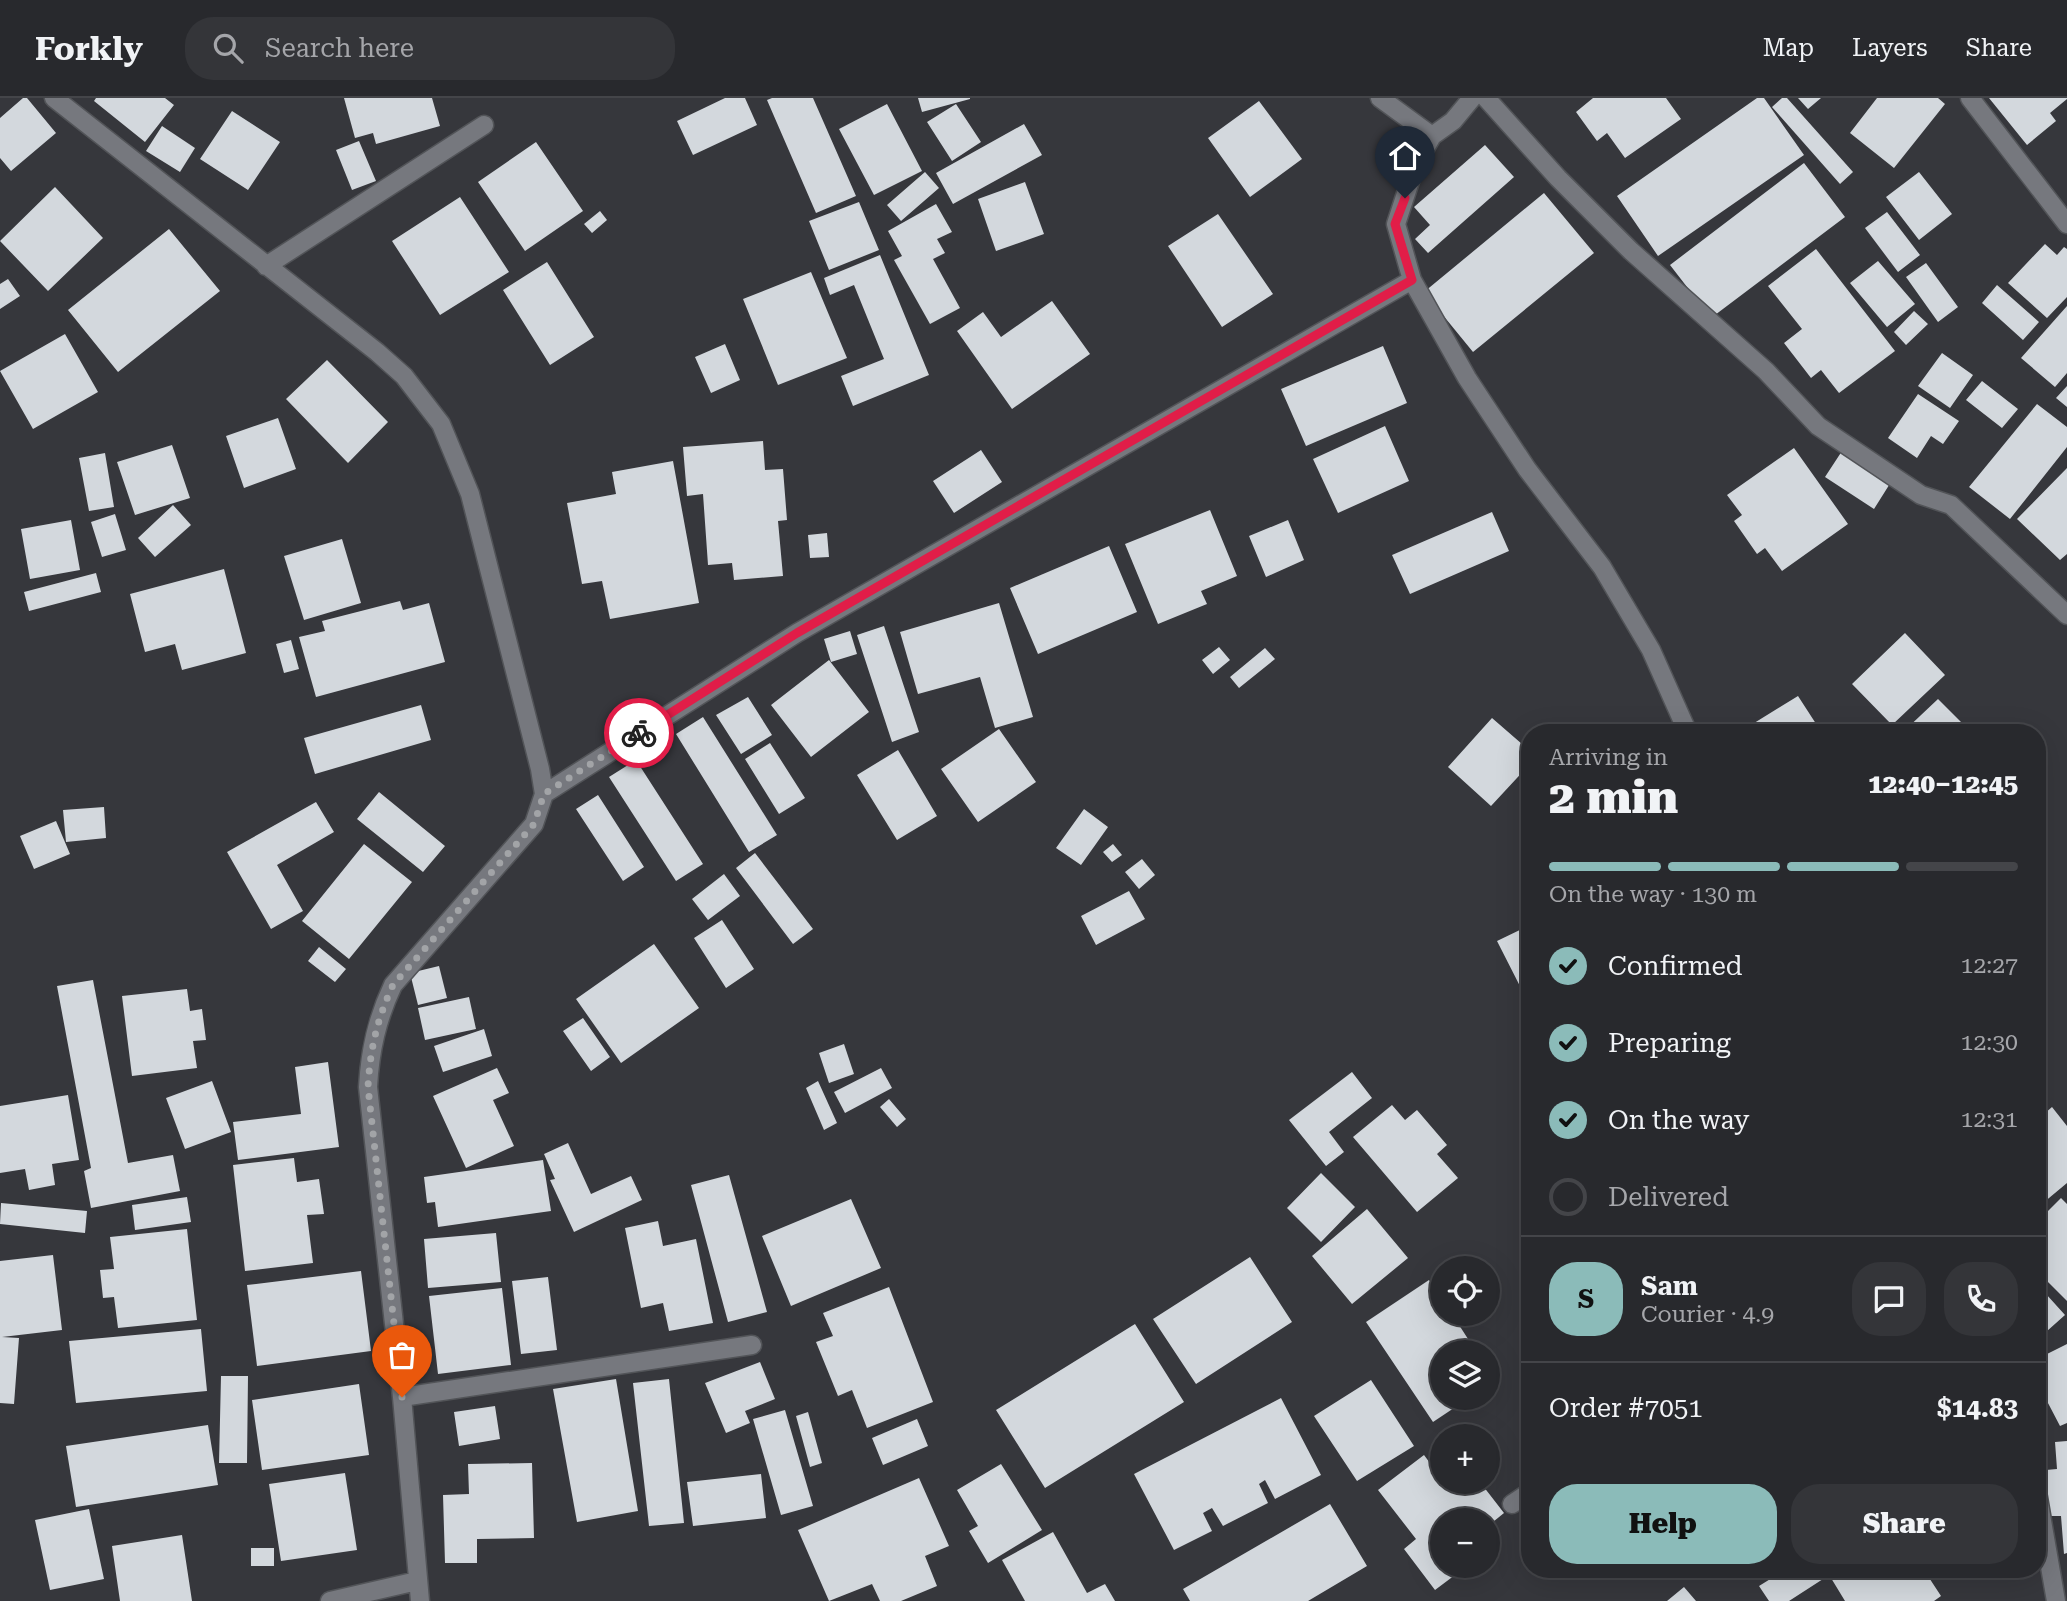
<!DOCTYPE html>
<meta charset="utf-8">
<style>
:root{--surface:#28292d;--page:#343539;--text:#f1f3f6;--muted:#a5a6aa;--line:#444549;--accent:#8bbbb9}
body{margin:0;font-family:"Roboto Serif",serif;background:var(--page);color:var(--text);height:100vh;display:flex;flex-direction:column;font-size:26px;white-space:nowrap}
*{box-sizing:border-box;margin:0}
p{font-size:23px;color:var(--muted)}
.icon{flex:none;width:38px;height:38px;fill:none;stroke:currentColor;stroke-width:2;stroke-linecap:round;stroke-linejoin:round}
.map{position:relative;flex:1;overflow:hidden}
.drawer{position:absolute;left:1521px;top:626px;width:525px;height:854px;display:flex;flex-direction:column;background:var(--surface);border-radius:28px;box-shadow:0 7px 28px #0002,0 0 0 2px var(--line)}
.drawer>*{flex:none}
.buttons{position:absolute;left:1430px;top:1158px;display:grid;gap:14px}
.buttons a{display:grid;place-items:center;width:70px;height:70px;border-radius:50%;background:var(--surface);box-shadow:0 7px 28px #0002,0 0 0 2px var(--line);font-size:35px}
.pin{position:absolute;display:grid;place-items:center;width:60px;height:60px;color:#fff;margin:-72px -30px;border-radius:50% 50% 50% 0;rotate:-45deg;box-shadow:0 0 7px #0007}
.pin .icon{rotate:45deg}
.courier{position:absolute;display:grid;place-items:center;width:70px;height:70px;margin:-35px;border:5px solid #e11d48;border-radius:50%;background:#fff;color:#222;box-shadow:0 2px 9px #0007}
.head em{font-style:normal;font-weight:800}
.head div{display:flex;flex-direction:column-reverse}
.head{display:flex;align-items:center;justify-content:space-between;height:119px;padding:0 28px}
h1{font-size:46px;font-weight:800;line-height:52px}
.bar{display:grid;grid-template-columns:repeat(4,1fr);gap:10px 7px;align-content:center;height:84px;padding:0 28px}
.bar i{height:9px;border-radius:5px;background:var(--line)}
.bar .on{background:var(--accent)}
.bar p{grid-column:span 4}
.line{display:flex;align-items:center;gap:18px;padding:0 28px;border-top:2px solid var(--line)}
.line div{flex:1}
.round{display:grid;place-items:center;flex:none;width:74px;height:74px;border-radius:28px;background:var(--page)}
ol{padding:0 28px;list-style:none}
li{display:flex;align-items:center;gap:21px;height:77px}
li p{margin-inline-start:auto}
li .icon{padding:7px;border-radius:50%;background:var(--accent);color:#111;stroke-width:4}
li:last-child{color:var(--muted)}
li i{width:38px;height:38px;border:4px solid var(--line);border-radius:50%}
.action{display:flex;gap:14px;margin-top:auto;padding:14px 28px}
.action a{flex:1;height:80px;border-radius:28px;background:var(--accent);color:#111;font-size:28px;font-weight:800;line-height:80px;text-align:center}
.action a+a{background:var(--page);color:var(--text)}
header{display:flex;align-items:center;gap:42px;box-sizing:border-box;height:98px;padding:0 35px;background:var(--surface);border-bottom:2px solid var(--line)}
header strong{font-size:33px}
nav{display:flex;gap:38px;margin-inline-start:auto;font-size:24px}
.search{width:490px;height:63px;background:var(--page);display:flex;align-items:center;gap:18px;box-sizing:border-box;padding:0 24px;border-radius:28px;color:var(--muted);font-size:26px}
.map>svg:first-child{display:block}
</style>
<header>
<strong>Forkly</strong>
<div class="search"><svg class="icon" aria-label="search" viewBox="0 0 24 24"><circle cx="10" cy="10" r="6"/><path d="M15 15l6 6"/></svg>Search here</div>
<nav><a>Map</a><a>Layers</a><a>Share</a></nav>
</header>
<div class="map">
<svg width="2067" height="1503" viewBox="0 0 2067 1503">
<rect width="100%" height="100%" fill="#36373c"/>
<path fill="#d3d8dd" d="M 23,0 L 27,0 L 56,35 L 11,73 L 0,60 L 0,20 Z
M 96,0 L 165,0 L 174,7 L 145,44 L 94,3 Z
M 344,0 L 432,0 L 440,28 L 376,46 L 373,35 L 355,40 Z
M 725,0 L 745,0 L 757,27 L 693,57 L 677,23 Z
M 772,0 L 813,0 L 856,98 L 816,115 L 767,2 Z
M 918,0 L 970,0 L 970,1 L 922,14 Z
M 1593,0 L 1666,0 L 1681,21 L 1625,60 L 1607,35 L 1597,43 L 1576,14 Z
M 1757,0 L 1764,0 L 1804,57 L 1658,158 L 1617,98 Z
M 1782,0 L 1787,0 L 1853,74 L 1840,86 L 1772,9 Z
M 1798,0 L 1821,0 L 1808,11 Z
M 1877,0 L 1938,0 L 1945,6 L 1894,70 L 1850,35 Z
M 1989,0 L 2067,0 L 2067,1 L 2050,15 L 2056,23 L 2027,47 Z
M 1259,3 L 1302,61 L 1250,99 L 1208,40 Z
M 887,6 L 922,73 L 874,97 L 839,31 Z
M 956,6 L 981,44 L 952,63 L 927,24 Z
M 232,13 L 280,44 L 248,92 L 200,61 Z
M 1024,26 L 1042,57 L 953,106 L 936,75 Z
M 162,28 L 195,50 L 180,74 L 146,53 Z
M 359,43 L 376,83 L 352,92 L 336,52 Z
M 536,44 L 583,113 L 525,153 L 478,84 Z
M 1485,47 L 1514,79 L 1428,155 L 1415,141 L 1430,127 L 1414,109 Z
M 1804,65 L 1845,119 L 1711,220 L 1670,167 Z
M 925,74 L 939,90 L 901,123 L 887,107 Z
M 1919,74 L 1952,116 L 1919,142 L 1886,99 Z
M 1025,84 L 1044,136 L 996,153 L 978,101 Z
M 55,89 L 103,140 L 48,193 L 0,143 Z
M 1544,95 L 1594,155 L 1473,254 L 1424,194 Z
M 460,99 L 509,174 L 440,217 L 392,143 Z
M 859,104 L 879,152 L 829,172 L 809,123 Z
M 936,106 L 952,134 L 937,141 L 945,155 L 933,161 L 960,210 L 930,226 L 894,162 L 902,158 L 888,133 Z
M 600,113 L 607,122 L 592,135 L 584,126 Z
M 1887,114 L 1920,157 L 1898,174 L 1865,130 Z
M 1218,116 L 1273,196 L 1222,229 L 1168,148 Z
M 169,131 L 220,193 L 118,274 L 68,212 Z
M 2045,146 L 2057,157 L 2064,149 L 2067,151 L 2067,199 L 2047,220 L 2008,185 Z
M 1816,151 L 1895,253 L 1839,295 L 1821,272 L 1811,280 L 1784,245 L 1802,231 L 1768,188 Z
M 880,157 L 929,277 L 853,308 L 841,278 L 884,261 L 854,187 L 830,197 L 824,180 Z
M 1878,163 L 1915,206 L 1887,229 L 1850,185 Z
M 547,164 L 594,239 L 550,267 L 503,192 Z
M 1926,165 L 1958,209 L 1938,224 L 1906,179 Z
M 811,174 L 847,260 L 778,287 L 743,201 Z
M 8,181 L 20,198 L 0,211 L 0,186 Z
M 1997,187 L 2039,224 L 2023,242 L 1982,205 Z
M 1052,203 L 1090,256 L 1012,311 L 957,233 L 983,214 L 1001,239 Z
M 2067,208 L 2067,275 L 2055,289 L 2021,260 Z
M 1914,213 L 1928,226 L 1906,247 L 1894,234 Z
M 65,236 L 98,294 L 33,331 L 0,273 Z
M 725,246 L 740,282 L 711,295 L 695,259 Z
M 1383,248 L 1407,305 L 1306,348 L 1281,291 Z
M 1942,255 L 1973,277 L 1950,310 L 1918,288 Z
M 327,262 L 388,324 L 348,365 L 286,301 Z
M 1982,283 L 2018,311 L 2002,330 L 1966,302 Z
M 2067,288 L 2067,309 L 2056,300 Z
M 1918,296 L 1959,323 L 1943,346 L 1931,338 L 1917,360 L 1888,340 Z
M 2037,306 L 2067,329 L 2067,349 L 2010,421 L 1969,389 Z
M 278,320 L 296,371 L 244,390 L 226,338 Z
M 1385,328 L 1409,383 L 1338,415 L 1313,361 Z
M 763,343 L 765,372 L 783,371 L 787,422 L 778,423 L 783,478 L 734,482 L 732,465 L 708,467 L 703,396 L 687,398 L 683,349 Z
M 172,347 L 190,400 L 135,417 L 117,364 Z
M 1794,350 L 1848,426 L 1782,473 L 1765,450 L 1757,456 L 1734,423 L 1742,417 L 1727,397 Z
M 981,352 L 1002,384 L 954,415 L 933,383 Z
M 1842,353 L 1891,384 L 1874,411 L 1825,379 Z
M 105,355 L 114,409 L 89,413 L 79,360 Z
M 673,363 L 699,505 L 610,521 L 602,483 L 582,486 L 567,405 L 616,396 L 612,374 Z
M 2067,370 L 2067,456 L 2060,462 L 2017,421 Z
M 173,407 L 191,427 L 155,459 L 138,440 Z
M 1210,412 L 1237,478 L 1201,493 L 1207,506 L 1158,526 L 1125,446 Z
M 1492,414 L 1509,453 L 1410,496 L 1392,457 Z
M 115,416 L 126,452 L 102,459 L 91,424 Z
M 71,422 L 80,472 L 30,481 L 21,431 Z
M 1288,422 L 1304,462 L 1266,479 L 1249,438 Z
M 827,435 L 829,459 L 810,460 L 808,437 Z
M 342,441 L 361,505 L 304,522 L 284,458 Z
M 1109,448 L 1137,514 L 1038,556 L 1010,490 Z
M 224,471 L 246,555 L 182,572 L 175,546 L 145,554 L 130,496 Z
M 96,475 L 101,494 L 29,513 L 24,494 Z
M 400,503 L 403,512 L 429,505 L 445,564 L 316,599 L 299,539 L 325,533 L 322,523 Z
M 999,505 L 1033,619 L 995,630 L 980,579 L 918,596 L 900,534 Z
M 884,528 L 919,634 L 892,644 L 857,537 Z
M 850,533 L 857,556 L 831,564 L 824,541 Z
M 1905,535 L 1945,577 L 1892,627 L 1852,586 Z
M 291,542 L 299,571 L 284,575 L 276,546 Z
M 1219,549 L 1230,562 L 1213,576 L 1202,562 Z
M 1265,550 L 1275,561 L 1239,590 L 1230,579 Z
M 829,562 L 869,614 L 811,659 L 771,607 Z
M 1798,598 L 1822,635 L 1738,635 Z
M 748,599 L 772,637 L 741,656 L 716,617 Z
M 1938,601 L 1972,635 L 1902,635 Z
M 421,607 L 431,642 L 315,676 L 304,640 Z
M 703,619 L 777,737 L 749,754 L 676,636 Z
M 1492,620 L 1530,653 L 1530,666 L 1491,708 L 1448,669 Z
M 999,631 L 1036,684 L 978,724 L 941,671 Z
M 770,645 L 805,700 L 779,716 L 745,661 Z
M 898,652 L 937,718 L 897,742 L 857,677 Z
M 636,662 L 703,766 L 676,783 L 609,679 Z
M 379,694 L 445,748 L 423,774 L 357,721 Z
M 598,697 L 644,769 L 623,783 L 576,711 Z
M 316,704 L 334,734 L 277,767 L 303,813 L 271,831 L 227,754 Z
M 104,709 L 106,740 L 66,744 L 63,712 Z
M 1084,711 L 1108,729 L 1081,767 L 1056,750 Z
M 56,723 L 70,756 L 34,771 L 20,738 Z
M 364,746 L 412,784 L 349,861 L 302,823 Z
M 1113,746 L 1122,757 L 1112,764 L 1103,754 Z
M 755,755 L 813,831 L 793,846 L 736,770 Z
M 1142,761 L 1155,777 L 1139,791 L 1125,774 Z
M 724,776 L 740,798 L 708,822 L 692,801 Z
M 1129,793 L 1145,821 L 1096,847 L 1081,818 Z
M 722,822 L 754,871 L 726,890 L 694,840 Z
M 1526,829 L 1530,836 L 1530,908 L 1497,843 Z
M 654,846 L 699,910 L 621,965 L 576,901 Z
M 319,849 L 346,871 L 335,884 L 308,863 Z
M 439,868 L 447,900 L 418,907 L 410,875 Z
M 93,882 L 128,1065 L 173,1057 L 180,1093 L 91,1110 L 84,1073 L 91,1070 L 57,888 Z
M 187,891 L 190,913 L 202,911 L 206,942 L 193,943 L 197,970 L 132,978 L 122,898 Z
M 469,899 L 476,931 L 425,942 L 418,910 Z
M 583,920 L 610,959 L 591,973 L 563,933 Z
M 484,931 L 492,958 L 443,974 L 434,948 Z
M 844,946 L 854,976 L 829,985 L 819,955 Z
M 328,964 L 339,1049 L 238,1062 L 233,1024 L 301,1016 L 295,969 Z
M 497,970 L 509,995 L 493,1002 L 514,1048 L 466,1070 L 433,998 Z
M 881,970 L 892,990 L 845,1015 L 834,994 Z
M 1352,974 L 1372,1000 L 1329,1034 L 1344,1054 L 1326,1068 L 1289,1022 Z
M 212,983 L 231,1034 L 185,1051 L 166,1000 Z
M 818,983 L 837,1025 L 824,1032 L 806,990 Z
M 68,997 L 79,1062 L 52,1066 L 55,1087 L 29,1092 L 25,1071 L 0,1075 L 0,1008 Z
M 889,1001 L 906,1021 L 897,1029 L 880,1009 Z
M 1392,1007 L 1405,1022 L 1417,1012 L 1447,1047 L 1437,1056 L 1458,1080 L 1417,1114 L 1353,1039 Z
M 2052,1009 L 2067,1028 L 2067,1085 L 2037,1110 L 2037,1022 Z
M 568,1045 L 591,1096 L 631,1078 L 642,1102 L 574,1134 L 550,1082 L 555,1081 L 544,1056 Z
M 294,1060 L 297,1084 L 319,1081 L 324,1116 L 307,1117 L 313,1165 L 245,1173 L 233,1067 Z
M 543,1062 L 551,1113 L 438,1129 L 435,1104 L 427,1105 L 424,1079 Z
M 1321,1075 L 1355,1109 L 1321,1144 L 1287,1110 Z
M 729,1077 L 767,1214 L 728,1224 L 691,1087 Z
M 187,1099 L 191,1124 L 135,1132 L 132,1107 Z
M 2061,1100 L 2067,1106 L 2067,1203 L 2037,1173 L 2037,1124 Z
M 851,1101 L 881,1170 L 791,1208 L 762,1138 Z
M 1,1105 L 87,1113 L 85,1135 L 0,1126 Z
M 1367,1111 L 1408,1160 L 1352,1206 L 1312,1158 Z
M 658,1123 L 663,1148 L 696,1141 L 713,1225 L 669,1233 L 663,1205 L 641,1210 L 625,1130 Z
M 187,1131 L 197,1222 L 118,1230 L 114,1199 L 103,1200 L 100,1172 L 114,1171 L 110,1139 Z
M 496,1135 L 501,1184 L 428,1190 L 424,1141 Z
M 53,1157 L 62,1232 L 2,1239 L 19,1240 L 14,1306 L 0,1305 L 0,1163 Z
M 1250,1159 L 1292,1224 L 1196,1286 L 1153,1221 Z
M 361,1173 L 371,1253 L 257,1268 L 247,1187 Z
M 548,1179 L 557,1252 L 521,1256 L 512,1183 Z
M 1429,1182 L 1442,1202 L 1442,1216 L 1452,1216 L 1477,1255 L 1442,1255 L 1442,1300 L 1469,1300 L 1433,1324 L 1366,1224 Z
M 2037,1186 L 2065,1217 L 2037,1242 Z
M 889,1189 L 933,1304 L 867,1330 L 852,1292 L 838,1298 L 816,1244 L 833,1238 L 823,1215 Z
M 502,1190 L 511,1267 L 438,1276 L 429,1198 Z
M 1135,1226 L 1184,1304 L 1045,1390 L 996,1312 Z
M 201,1231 L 207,1293 L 76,1305 L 69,1243 Z
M 2067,1246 L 2067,1325 L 2060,1328 L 2037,1284 L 2037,1261 Z
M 760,1264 L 775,1301 L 745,1313 L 750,1325 L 726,1335 L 705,1285 Z
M 221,1278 L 248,1278 L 247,1365 L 219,1365 Z
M 616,1281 L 638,1413 L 577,1424 L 553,1291 Z
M 669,1281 L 684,1425 L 649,1428 L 633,1285 Z
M 1371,1282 L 1414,1348 L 1357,1383 L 1314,1318 Z
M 359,1286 L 369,1357 L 262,1372 L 252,1302 Z
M 1281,1300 L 1321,1377 L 1275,1401 L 1265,1382 L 1259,1386 L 1268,1405 L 1223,1428 L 1212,1410 L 1203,1415 L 1212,1433 L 1174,1452 L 1134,1376 Z
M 495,1308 L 500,1341 L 459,1348 L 454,1314 Z
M 785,1312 L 813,1408 L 781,1417 L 753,1321 Z
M 808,1314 L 822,1365 L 810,1369 L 796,1318 Z
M 917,1321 L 928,1348 L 883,1367 L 872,1340 Z
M 208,1327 L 218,1387 L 76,1409 L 66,1348 Z
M 2067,1343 L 2067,1455 L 2064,1456 L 2061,1418 L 2049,1418 L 2046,1372 L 2057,1371 L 2055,1344 Z
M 1424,1357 L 1450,1392 L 1460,1384 L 1480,1384 L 1504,1415 L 1488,1428 L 1488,1423 L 1442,1423 L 1442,1468 L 1467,1468 L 1435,1492 L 1404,1451 L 1416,1441 L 1378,1392 Z
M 532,1365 L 534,1440 L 477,1441 L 477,1465 L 445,1465 L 443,1397 L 469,1396 L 468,1366 Z
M 1001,1366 L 1042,1432 L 988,1465 L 969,1433 L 978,1428 L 957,1392 Z
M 345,1375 L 357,1452 L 281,1463 L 269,1386 Z
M 761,1376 L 766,1420 L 693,1428 L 687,1384 Z
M 919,1380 L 949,1448 L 925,1458 L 937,1488 L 901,1503 L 880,1503 L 872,1486 L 829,1503 L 798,1432 Z
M 1330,1406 L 1367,1468 L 1308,1503 L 1190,1503 L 1183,1491 Z
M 89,1411 L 104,1481 L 50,1492 L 35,1422 Z
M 1053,1434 L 1087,1495 L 1105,1486 L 1115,1503 L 1025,1503 L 1002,1462 Z
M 182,1437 L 192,1503 L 120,1503 L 112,1448 Z
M 251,1450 L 274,1450 L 274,1468 L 251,1468 Z
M 1722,1472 L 1743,1472 L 1727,1481 Z
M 1785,1472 L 1837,1472 L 1789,1503 L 1769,1503 L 1759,1488 Z
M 1843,1472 L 1902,1472 L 1904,1474 L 1924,1472 L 1941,1498 L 1934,1503 L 1845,1503 L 1831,1480 Z
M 1684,1489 L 1696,1503 L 1667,1503 Z"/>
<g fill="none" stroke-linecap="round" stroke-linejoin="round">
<defs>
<path id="street" d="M 54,0 L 377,254 L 404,278 L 441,326 L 470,396 L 540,671 L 544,696 L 534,726 L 393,887 C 377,921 370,952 368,989 L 402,1299 L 420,1503
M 1380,0 L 1432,38
M 1472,0 L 1453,23 L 1432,38 L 1415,68 L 1396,126 L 1412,182 L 1467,280 L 1527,371 L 1602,469 L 1651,552 L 1688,635
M 1486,0 L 1558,80 L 1631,153 L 1766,273 L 1818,328 L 1921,397 L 1951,407 L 2067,517
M 1970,0 L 2067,126
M 266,168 L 484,27
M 544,696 L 797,535 L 1412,182
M 402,1299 L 752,1247
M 2037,1394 L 2056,1503
M 1512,1406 L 1530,1394
M 330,1503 L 417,1483"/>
</defs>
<use href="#street" stroke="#525458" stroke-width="21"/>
<use href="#street" stroke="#76787e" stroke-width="18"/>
</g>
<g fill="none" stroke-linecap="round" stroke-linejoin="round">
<path stroke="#a2a4a7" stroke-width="7" stroke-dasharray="0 12.6" d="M 402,1299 L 368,989 C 370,952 377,921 393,887 L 534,726 L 544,696 L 639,635"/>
<path stroke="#e11d48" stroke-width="9" d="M 639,635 L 797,535 L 1412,182 L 1395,126 L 1405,100"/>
</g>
</svg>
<div class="buttons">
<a><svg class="icon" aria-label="locate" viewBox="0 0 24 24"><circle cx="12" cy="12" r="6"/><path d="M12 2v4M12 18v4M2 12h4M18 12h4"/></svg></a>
<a><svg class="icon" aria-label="layers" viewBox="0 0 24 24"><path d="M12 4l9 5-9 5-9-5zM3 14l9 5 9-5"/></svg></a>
<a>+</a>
<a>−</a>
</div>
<div class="pin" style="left:402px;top:1299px;background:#ea580c"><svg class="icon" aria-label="bag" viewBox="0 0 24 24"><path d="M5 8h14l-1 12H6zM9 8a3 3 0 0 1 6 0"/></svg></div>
<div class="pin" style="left:1405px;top:100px;background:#1f2937"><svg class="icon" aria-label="home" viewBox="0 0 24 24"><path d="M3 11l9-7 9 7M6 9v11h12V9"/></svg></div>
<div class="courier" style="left:639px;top:635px"><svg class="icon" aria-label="bike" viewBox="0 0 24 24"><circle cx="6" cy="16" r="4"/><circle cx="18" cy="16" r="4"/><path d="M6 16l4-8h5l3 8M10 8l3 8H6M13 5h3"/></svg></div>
<section class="drawer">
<div class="head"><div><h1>2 min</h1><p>Arriving in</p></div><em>12:40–12:45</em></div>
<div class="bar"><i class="on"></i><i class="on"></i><i class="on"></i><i></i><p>On the way · 130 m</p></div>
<ol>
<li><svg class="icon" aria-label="check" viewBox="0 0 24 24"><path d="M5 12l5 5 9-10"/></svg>Confirmed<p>12:27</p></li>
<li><svg class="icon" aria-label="check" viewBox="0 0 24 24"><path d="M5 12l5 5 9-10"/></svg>Preparing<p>12:30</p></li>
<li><svg class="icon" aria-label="check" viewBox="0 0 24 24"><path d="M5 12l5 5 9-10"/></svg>On the way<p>12:31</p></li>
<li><i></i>Delivered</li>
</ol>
<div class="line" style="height:126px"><b class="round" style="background:var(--accent);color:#111">S</b><div><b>Sam</b><p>Courier · 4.9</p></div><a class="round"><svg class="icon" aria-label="chat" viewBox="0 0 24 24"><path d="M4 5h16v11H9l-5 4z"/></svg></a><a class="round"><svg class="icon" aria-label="phone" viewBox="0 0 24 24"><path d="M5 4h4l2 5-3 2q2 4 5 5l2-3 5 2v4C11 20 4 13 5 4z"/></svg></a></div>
<div class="line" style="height:91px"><div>Order #7051</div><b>$14.83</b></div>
<div class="action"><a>Help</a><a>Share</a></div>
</section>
</div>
